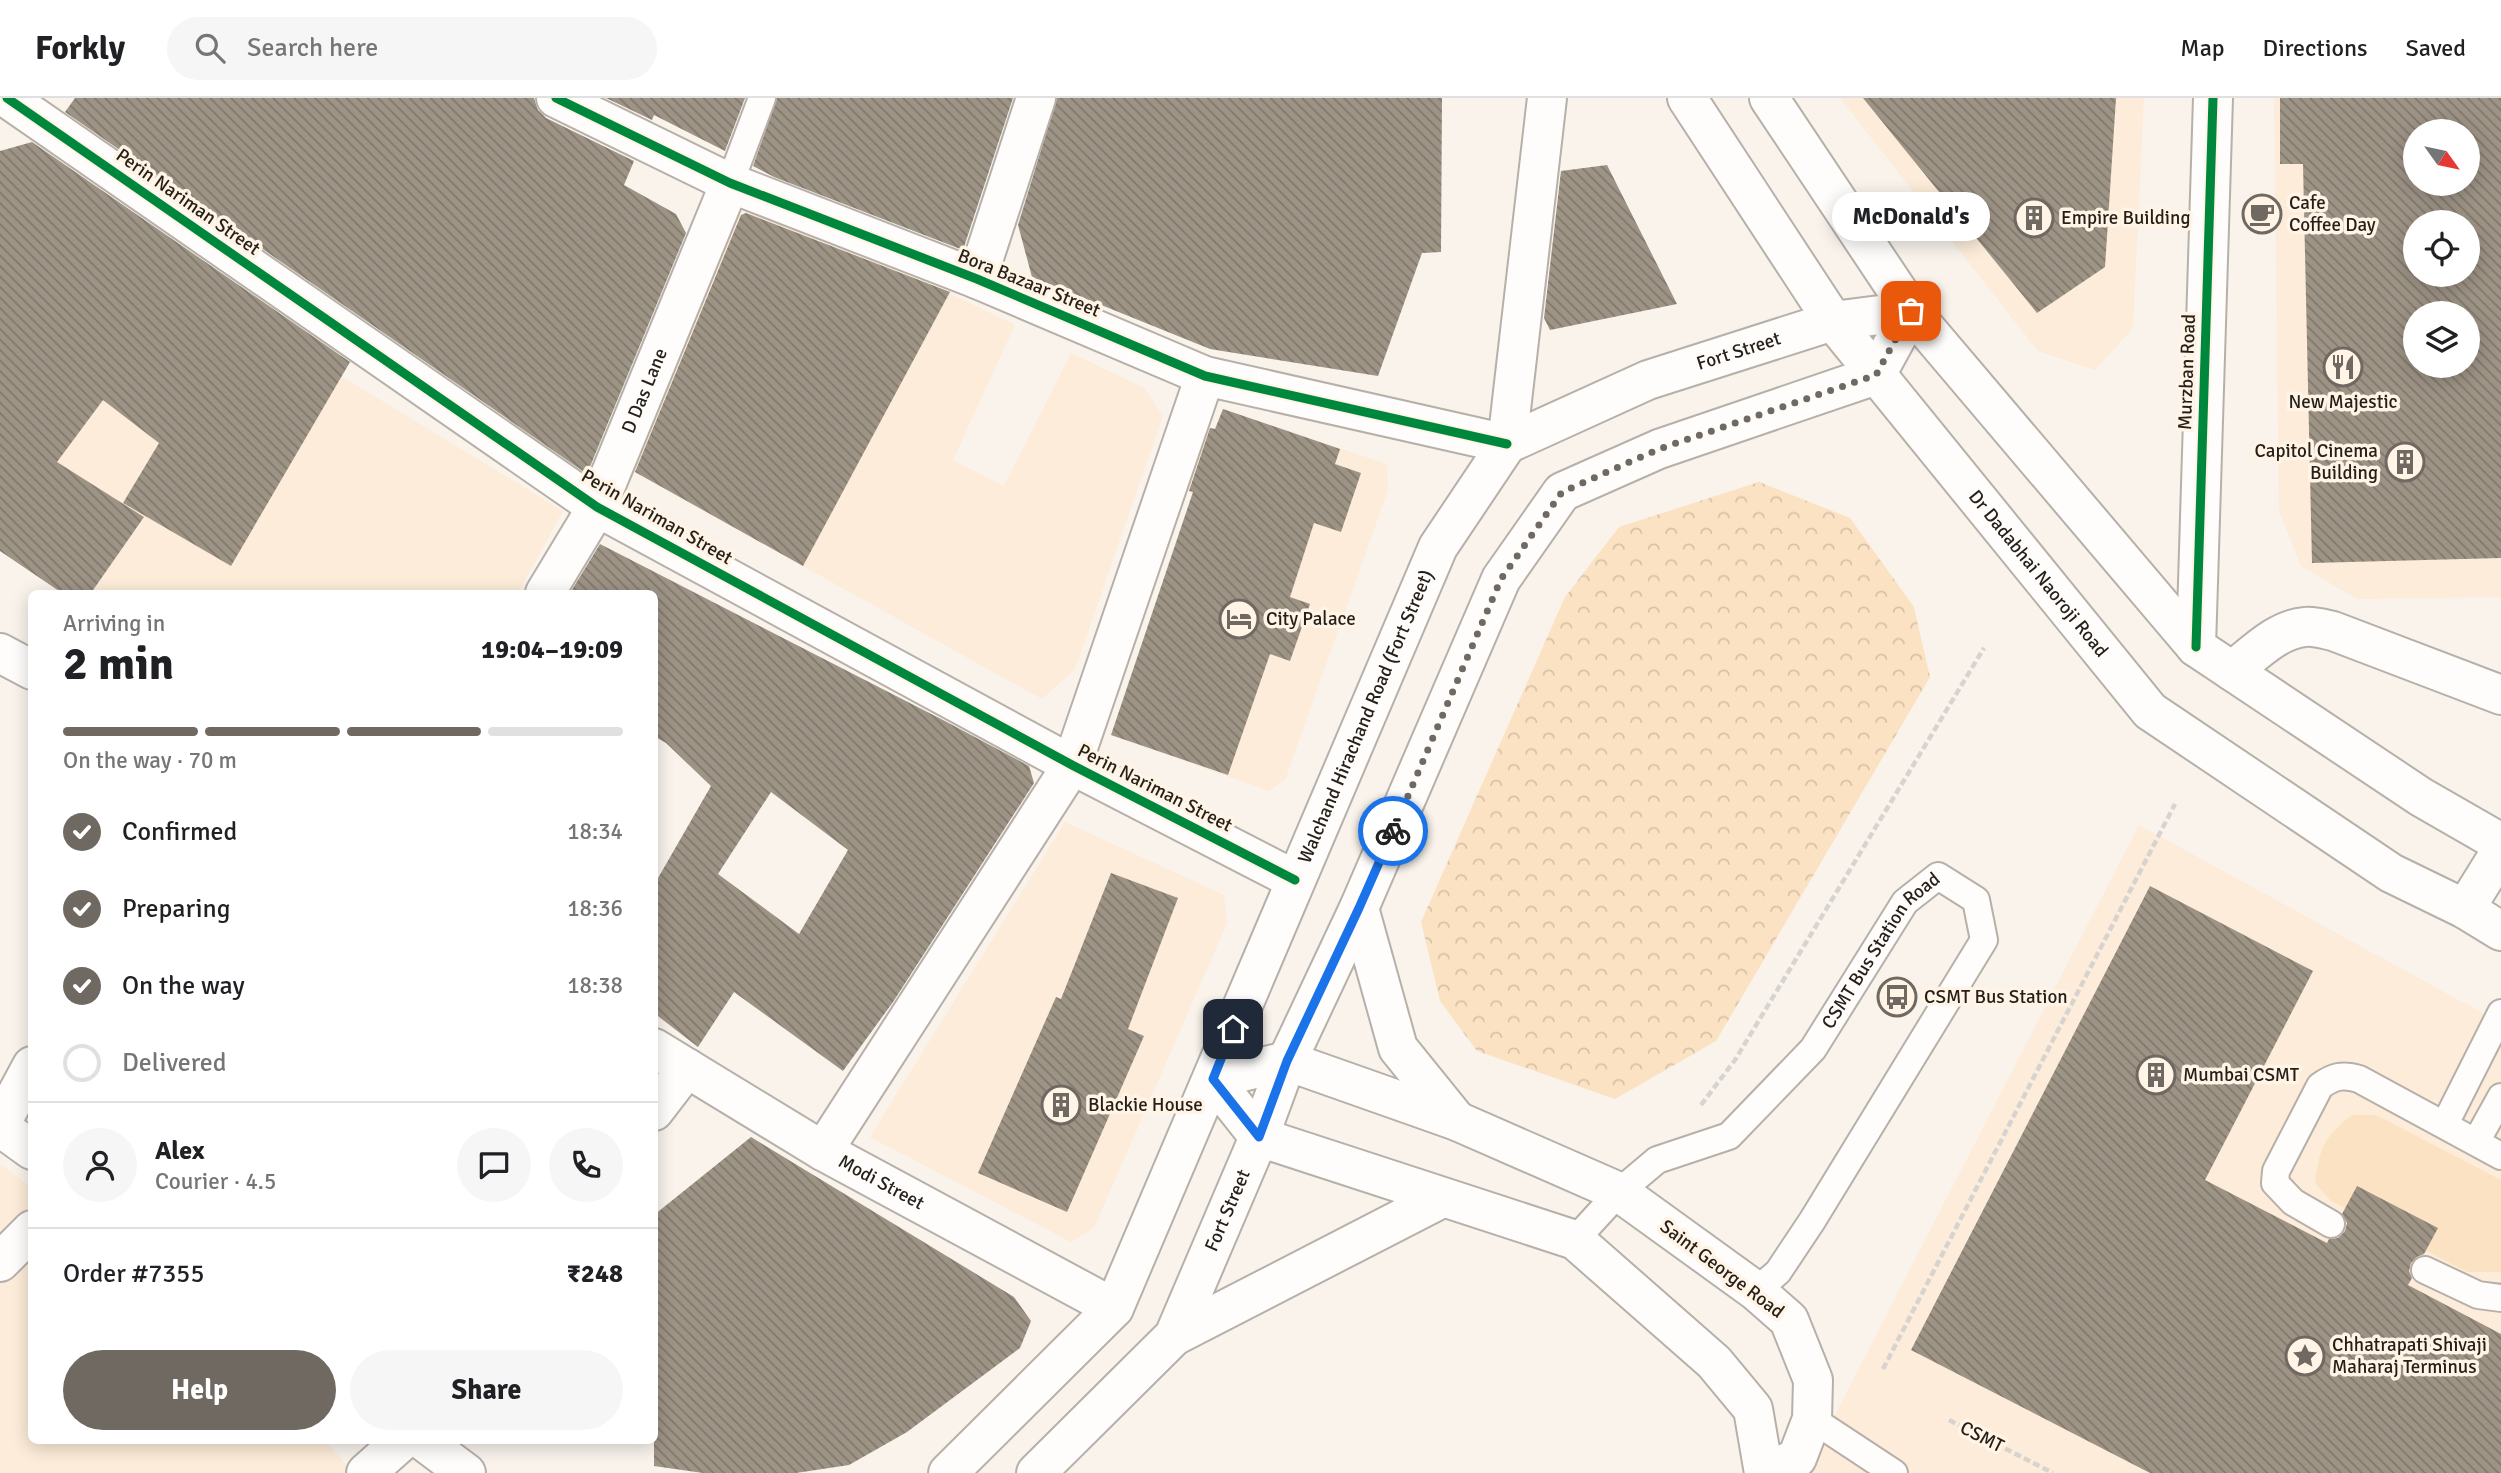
<!DOCTYPE html>
<meta charset="utf-8">
<style>
:root{--surface:#fff;--page:#f6f6f6;--text:#202124;--muted:#757577;--line:#e0e0e0;--accent:#6f6962}
body{margin:0;font-family:Signika,sans-serif;background:var(--page);color:var(--text);height:100vh;display:flex;flex-direction:column;font-size:26px;white-space:nowrap}
*{box-sizing:border-box;margin:0}
p{font-size:23px;color:var(--muted)}
.icon{flex:none;width:38px;height:38px;fill:none;stroke:currentColor;stroke-width:2;stroke-linecap:round;stroke-linejoin:round}
.map{position:relative;flex:1;overflow:hidden}
.side{position:absolute;left:28px;top:492px;width:630px;height:854px;display:flex;flex-direction:column;background:var(--surface);border-radius:10px;box-shadow:0 4px 18px #0003}
.side>*{flex:none}
.needle{width:46px;rotate:123deg}
.fabs{position:absolute;left:2403px;top:21px;display:grid;gap:14px}
.fabs a{display:grid;place-items:center;width:77px;height:77px;border-radius:50%;background:var(--surface);box-shadow:0 4px 18px #0003;font-size:35px}
.pin{position:absolute;display:grid;place-items:center;width:60px;height:60px;color:#fff;margin:-30px;border-radius:14px;box-shadow:0 4px 10px #0006}
.courier{position:absolute;display:grid;place-items:center;width:70px;height:70px;margin:-35px;border:5px solid #1a73e8;border-radius:50%;background:#fff;color:#222;box-shadow:0 2px 9px #0007}
.bubble{position:absolute;height:49px;border-radius:24px;background:var(--surface);box-shadow:0 4px 18px #0003;font-size:23px;font-weight:800;line-height:49px;text-align:center}
.summary em{font-style:normal;font-weight:800}
.summary div{display:flex;flex-direction:column-reverse}
.summary{display:flex;align-items:center;justify-content:space-between;height:119px;padding:0 35px}
h1{font-size:46px;font-weight:800;line-height:52px}
.bar{display:grid;grid-template-columns:repeat(4,1fr);gap:10px 7px;align-content:center;height:84px;padding:0 35px}
.bar i{height:9px;border-radius:5px;background:var(--line)}
.bar .active{background:var(--accent)}
.bar p{grid-column:span 4}
.line{display:flex;align-items:center;gap:18px;padding:0 35px;border-top:2px solid var(--line)}
.line div{flex:1}
.round{display:grid;place-items:center;flex:none;width:74px;height:74px;border-radius:37px;background:var(--page)}
ol{padding:0 35px;list-style:none}
li{display:flex;align-items:center;gap:21px;height:77px}
li p{margin-inline-start:auto}
li .icon{padding:7px;border-radius:50%;background:var(--accent);color:#fff;stroke-width:4}
li:last-child{color:var(--muted)}
li i{width:38px;height:38px;border:4px solid var(--line);border-radius:50%}
.cta{display:flex;gap:14px;margin-top:auto;padding:14px 35px}
.cta a{flex:1;height:80px;border-radius:42px;background:var(--accent);color:#fff;font-size:28px;font-weight:800;line-height:80px;text-align:center}
.cta a+a{background:var(--page);color:var(--text)}
header{display:flex;align-items:center;gap:42px;box-sizing:border-box;height:98px;padding:0 35px;background:var(--surface);border-bottom:2px solid var(--line)}
header strong{font-size:33px}
nav{display:flex;gap:38px;margin-inline-start:auto;font-size:24px}
.search{width:490px;height:63px;background:var(--page);display:flex;align-items:center;gap:18px;box-sizing:border-box;padding:0 24px;border-radius:38px;color:var(--muted);font-size:26px}
.map>svg:first-child{display:block}
</style>
<header>
<strong>Forkly</strong>
<div class="search"><svg class="icon" aria-label="search" viewBox="0 0 24 24"><circle cx="10" cy="10" r="6"/><path d="M15 15l6 6"/></svg>Search here</div>
<nav><a>Map</a><a>Directions</a><a>Saved</a></nav>
</header>
<div class="map">
<svg width="2501" height="1375" viewBox="0 0 2501 1375">
<defs>
<pattern id="park-crowns" width="20" height="18" patternUnits="userSpaceOnUse" patternTransform="scale(1.75)"><rect width="20" height="18" fill="#fbe2c3"/><path d="M2 6a3 3 0 1 1 6 0M12 15a3 3 0 1 1 6 0" fill="none" stroke="#d7c1a7"/></pattern>
<pattern id="building-back-hatch" width="6" height="6" patternUnits="userSpaceOnUse" patternTransform="scale(1.75)"><rect width="6" height="6" fill="#9e9486"/><path d="M-1 5l2 2M0 0l6 6M5-1l2 2" fill="none" stroke="#81786d"/></pattern>
</defs>
<rect width="100%" height="100%" fill="#f9f3ec"/>
<path fill="#fcecd9" fill-rule="evenodd" d="M 1840,0 L 2144,0 L 2133,230 L 2095,272 L 2038,253 Z
M 2274,0 L 2501,0 L 2501,499 L 2357,501 L 2301,468 L 2279,413 ZM 2415,33 L 2468,33 L 2468,86 L 2415,86 ZM 2415,124 L 2468,124 L 2468,177 L 2415,177 ZM 2415,215 L 2468,215 L 2468,268 L 2415,268 Z
M 27,46 L 244,219 L 563,413 L 518,495 L 62,495 L 0,453 L 0,53 Z
M 765,106 L 1015,227 L 953,362 L 1004,388 L 1071,255 L 1144,290 L 1163,318 L 1075,571 L 1042,601 L 621,367 L 735,119 Z
M 1223,311 L 1387,366 L 1388,392 L 1285,682 L 1269,693 L 1111,637 L 1194,395 L 1178,390 L 1200,326 L 1215,331 Z
M 1065,724 L 1224,797 L 1227,825 L 1094,1130 L 1071,1144 L 870,1039 Z
M 2139,727 L 2501,925 L 2501,1375 L 1805,1375 Z
M 0,1066 L 31,1089 L 32,1342 L 324,1342 L 354,1375 L 0,1375 Z"/>
<path fill="url(#park-crowns)" d="M 1759,384 L 1850,420 L 1914,509 L 1930,579 L 1716,943 L 1615,1001 L 1477,953 L 1440,903 L 1421,824 L 1565,499 L 1619,429 Z"/>
<path fill="#fbe2c3" d="M 2352,1017 L 2376,1017 L 2501,1082 L 2501,1174 L 2467,1174 L 2330,1102 L 2315,1085 C 2320,1049 2323,1040 2352,1017 Z"/>
<path fill="url(#building-back-hatch)" fill-rule="evenodd" d="M 75,0 L 534,0 L 538,12 L 546,20 L 634,63 L 624,87 L 676,116 L 686,135 L 587,376 L 65,14 Z
M 606,0 L 745,0 L 725,53 L 654,17 L 652,22 Z
M 777,0 L 1013,0 L 963,152 L 774,79 L 753,68 Z
M 1057,0 L 1442,0 L 1441,154 L 1422,155 L 1378,278 L 1210,251 L 1032,179 L 1018,127 Z
M 1863,0 L 2116,0 L 2105,169 L 2037,215 Z
M 2280,0 L 2501,0 L 2501,460 L 2312,465 L 2303,66 L 2280,66 ZM 2415,33 L 2468,33 L 2468,86 L 2415,86 ZM 2415,124 L 2468,124 L 2468,177 L 2415,177 ZM 2415,215 L 2468,215 L 2468,268 L 2415,268 Z
M 32,44 L 350,264 L 231,468 L 123,405 L 159,345 L 103,302 L 57,364 L 144,419 L 91,495 L 62,495 L 0,453 L 0,53 Z
M 1607,67 L 1677,206 L 1550,232 L 1544,220 L 1561,73 Z
M 746,115 L 950,194 L 803,468 L 635,374 L 741,117 Z
M 1223,311 L 1340,351 L 1335,366 L 1361,375 L 1341,434 L 1314,425 L 1290,499 L 1310,506 L 1290,563 L 1270,556 L 1228,677 L 1111,637 L 1193,394 L 1189,393 L 1210,330 L 1215,331 Z
M 600,446 L 943,622 L 1029,668 L 1034,685 L 893,904 L 843,973 L 734,894 L 698,949 L 654,915 L 654,787 L 711,688 L 666,645 L 654,638 L 654,495 L 570,495 ZM 771,694 L 848,752 L 799,836 L 718,776 Z
M 1111,775 L 1178,800 L 1128,931 L 1144,938 L 1067,1114 L 978,1075 L 1056,899 L 1061,901 Z
M 2150,788 L 2313,873 L 2205,1082 L 2327,1145 L 2329,1141 L 2338,1140 L 2345,1133 L 2347,1125 L 2342,1116 L 2357,1088 L 2438,1130 L 2424,1156 L 2417,1159 L 2411,1165 L 2409,1173 L 2412,1180 L 2408,1187 L 2501,1236 L 2501,1375 L 2150,1375 L 1911,1252 Z
M 751,1039 L 1014,1199 L 1031,1223 L 1020,1250 L 907,1334 L 849,1367 L 796,1375 L 703,1375 L 654,1368 L 654,1117 Z"/>
<g fill="none" stroke-linecap="round" stroke-linejoin="round">
<defs>
<g id="service">
<path d="M 730,85 L 762,0"/>
<path d="M 2445,1026 L 2501,915"/>
<path d="M 2476,1044 L 2501,999"/>
<path d="M 2331,1126 L 2293,1104 L 2275,1085 L 2276,1073 L 2320,988 C 2334,978 2343,976 2359,981 L 2501,1058"/>
<path id="s1" d="M 1575,1142 L 1619,1094 L 1657,1062 L 1729,1038 L 1813,951 L 1905,804 L 1938,778 L 1976,802 L 1984,842 L 1812,1123 L 1778,1174 L 1756,1193"/>
<path d="M 2425,1172 L 2478,1197 L 2501,1200"/>
<path d="M 1812,1321 L 1894,1375"/>
</g>
<g id="minor">
<path d="M 7,0 L 597,409 L 1072,667 L 1295,782"/>
<path d="M 556,0 L 730,85 L 977,181 L 1205,278 L 1507,346"/>
<path d="M 977,181 L 1036,0"/>
<path id="s2" d="M 545,495 L 597,409 L 730,85"/>
<path d="M 0,555 L 32,572"/>
<path id="s3" d="M 654,950 L 823,1053 L 1114,1210"/>
<path d="M 654,1013 L 687,970"/>
<path d="M 0,1027 L 32,968"/>
<path d="M 823,1053 L 1072,667 L 1205,278"/>
<path d="M 0,1164 L 32,1132"/>
<path d="M 366,1375 L 403,1342"/>
</g>
<path id="tertiary" d="M 2196,549 L 2213,0"/>
<path id="secondary" d="M 2465,811 L 2501,753
M 1287,963 L 1457,1023 L 1619,1094 L 1756,1193 L 1789,1222 L 1813,1282 L 1812,1321 L 1797,1360 L 1764,1375 L 1753,1311 L 1714,1264 L 1575,1142 L 1259,1039 L 1213,981 Z
M 0,1029 L 32,1052
M 422,1342 L 466,1375"/>
<g id="primary">
<path id="s4" d="M 1687,0 L 1833,223 L 2150,613 L 2391,775 L 2465,811 L 2501,833"/>
<path d="M 1769,0 L 1911,213 L 2196,549 L 2421,699 L 2501,745"/>
<path d="M 1876,277 L 1911,213"/>
<path id="s5" d="M 1507,346 L 1648,282 L 1833,223 L 1911,213"/>
<path d="M 2232,573 C 2253,557 2277,531 2305,529 C 2314,528 2324,531 2333,533 L 2501,597"/>
<path d="M 1359,810 L 1398,950 L 1457,1023"/>
<path d="M 1174,1238 L 1442,1100"/>
<path id="s6" d="M 948,1375 L 1114,1210 L 1438,449 L 1507,346 L 1547,0"/>
<path id="s7" d="M 1036,1375 L 1174,1238 L 1259,1039 L 1287,963 L 1359,810 L 1501,481 L 1562,394 L 1659,351 L 1876,277"/>
</g>
</defs>
<use href="#service" stroke="#b6b0a9" stroke-width="30"/>
<use href="#minor" stroke="#b6b0a9" stroke-width="42"/>
<use href="#tertiary" stroke="#b6b0a9" stroke-width="42"/>
<use href="#secondary" stroke="#b6b0a9" stroke-width="42"/>
<use href="#primary" stroke="#b6b0a9" stroke-width="42"/>
<path stroke="#d6d3d1" stroke-width="4.5" stroke-dasharray="7 3.5" stroke-linecap="butt" d="M 1701,1007 L 1735,962 L 1984,550
M 1883,1271 L 2175,706
M 1949,1322 L 2053,1375"/>
<use href="#service" stroke="#fefdfc" stroke-width="26"/>
<use href="#minor" stroke="#fefdfc" stroke-width="38"/>
<use href="#tertiary" stroke="#fefdfc" stroke-width="38"/>
<use href="#secondary" stroke="#fefdfc" stroke-width="38"/>
<use href="#primary" stroke="#fefdfc" stroke-width="38"/>
<defs>
<path id="cycleway" d="M 7,0 L 597,409 L 1072,667 L 1295,782
M 556,0 L 730,85 L 977,181 L 1205,278 L 1507,346
M 2196,549 L 2213,0"/>
</defs>
<use href="#cycleway" stroke="#fff4e6" stroke-width="13"/>
<use href="#cycleway" stroke="#00873e" stroke-width="9"/>
</g>
<g fill="none" stroke-linecap="round" stroke-linejoin="round">
<path stroke="#6f6962" stroke-width="7" stroke-dasharray="0 12.6" d="M 1393,733 L 1501,481 L 1562,394 L 1659,351 L 1876,277 L 1911,213"/>
<path stroke="#1a73e8" stroke-width="9" d="M 1233,931 L 1213,981 L 1259,1039 L 1287,963 L 1359,810 L 1393,733"/>
</g>
<defs>
<symbol id="cafe-ring" viewBox="-11 -11 22 22"><circle r="9.5" fill="#fff4e6" stroke="#6f6962" stroke-width="1.5"/><path d="M-5.5-4.5H6V0H3Q3 3.5 0 3.5H-2.5Q-5.5 3.5-5.5 0ZM3-3.2v2h1.7v-2ZM-6 4.5H4V6H-6Z" fill="#6f6962"/></symbol>
<symbol id="building-ring" viewBox="-11 -11 22 22"><circle r="9.5" fill="#fff4e6" stroke="#6f6962" stroke-width="1.5"/><path d="M-4-6H4V6H1V3H-1V6H-4ZM-2.5-4.3h1.7v1.8h-1.7ZM.8-4.3h1.7v1.8H.8ZM-2.5-1h1.7V.8h-1.7ZM.8-1h1.7V.8H.8Z" fill="#6f6962"/></symbol>
<symbol id="restaurant-ring" viewBox="-11 -11 22 22"><circle r="9.5" fill="#fff4e6" stroke="#6f6962" stroke-width="1.5"/><path d="M-5-6h1v4h1v-4h1v4h1v-4h1v5L-1.5 .5V6h-2V.5L-5-1ZM5-6V6H3V1.5H1.5Q1.5-4 5-6Z" fill="#6f6962"/></symbol>
<symbol id="hotel-ring" viewBox="-11 -11 22 22"><circle r="9.5" fill="#fff4e6" stroke="#6f6962" stroke-width="1.5"/><path d="M-6-4.5h1.5V1H6V5H4.5V3h-9V5H-6ZM-4 0a1.8 1.8 0 1 1 3.6 0ZM.5 0V-2.5h3Q6-2.5 6 0Z" fill="#6f6962"/></symbol>
<symbol id="bus-ring" viewBox="-11 -11 22 22"><circle r="9.5" fill="#fff4e6" stroke="#6f6962" stroke-width="1.5"/><path d="M-5-6H5V4H4V6H2V4H-2V6H-4V4H-5ZM-3.5-4V0h7V-4ZM-3.5 1.2v1.5H-2V1.2ZM2 1.2v1.5H3.5V1.2Z" fill="#6f6962"/></symbol>
<symbol id="sight-ring" viewBox="-11 -11 22 22"><circle r="9.5" fill="#fff4e6" stroke="#6f6962" stroke-width="1.5"/><path d="M0-6L1.8-2.2L6-1.7L2.9 1.2L3.7 5.4L0 3.3L-3.7 5.4L-2.9 1.2L-6-1.7L-1.8-2.2Z" fill="#6f6962"/></symbol>
</defs>
<g fill-rule="evenodd">
<use href="#cafe-ring" x="2240" y="94" width="44" height="44"/>
<use href="#building-ring" x="2012" y="98" width="44" height="44"/>
<use href="#restaurant-ring" x="2321" y="247" width="44" height="44"/>
<use href="#building-ring" x="2383" y="342" width="44" height="44"/>
<use href="#hotel-ring" x="1217" y="499" width="44" height="44"/>
<use href="#bus-ring" x="1875" y="877" width="44" height="44"/>
<use href="#building-ring" x="2134" y="955" width="44" height="44"/>
<use href="#building-ring" x="1039" y="985" width="44" height="44"/>
<use href="#sight-ring" x="2283" y="1236" width="44" height="44"/>
</g>
<g text-anchor="middle" dominant-baseline="central" stroke-width="7" stroke-linejoin="round" paint-order="stroke">
<g font-size="19" fill="#251f17" stroke="#fff4e6">
<text transform="translate(188 104) rotate(35)">Perin Nariman Street</text>
<text transform="translate(1029 185) rotate(22)">Bora Bazaar Street</text>
<text stroke="none"><textPath href="#s5" startOffset="250">Fort Street</textPath></text>
<text transform="translate(2187 274) rotate(-88)">Murzban Road</text>
<text stroke="none"><textPath href="#s2" startOffset="226">D Das Lane</textPath></text>
<text transform="translate(657 419) rotate(30)">Perin Nariman Street</text>
<text stroke="none"><textPath href="#s4" startOffset="592">Dr Dadabhai Naoroji Road</textPath></text>
<text stroke="none"><textPath href="#s6" startOffset="877">Walchand Hirachand Road (Fort Street)</textPath></text>
<text transform="translate(1155 690) rotate(27)">Perin Nariman Street</text>
<text stroke="none"><textPath href="#s1" startOffset="432">CSMT Bus Station Road</textPath></text>
<text stroke="none"><textPath href="#s3" startOffset="264">Modi Street</textPath></text>
<text stroke="none"><textPath href="#s7" startOffset="331">Fort Street</textPath></text>
<text transform="translate(1722 1171) rotate(37)">Saint George Road</text>
<text transform="translate(1982 1339) rotate(27)">CSMT</text>
</g>
<g font-size="19" fill="#251f17" stroke="#fff4e6" text-anchor="start">
<text x="2289" y="105">Cafe<tspan x="2289" dy="22">Coffee Day</tspan></text>
<text x="2061" y="120">Empire Building</text>
<text x="2343" y="304" text-anchor="middle">New Majestic</text>
<text x="2378" y="353" text-anchor="end">Capitol Cinema<tspan x="2378" dy="22">Building</tspan></text>
<text x="1266" y="521">City Palace</text>
<text x="1924" y="899">CSMT Bus Station</text>
<text x="2183" y="977">Mumbai CSMT</text>
<text x="1088" y="1007">Blackie House</text>
<text x="2332" y="1247">Chhatrapati Shivaji<tspan x="2332" dy="22">Maharaj Terminus</tspan></text>
</g>
</g>
</svg>
<div class="fabs">
<a><svg class="needle" viewBox="-14 -14 28 28"><path d="M0-13l5 13h-10z" fill="#e53935"/><path d="M0 13l5-13h-10z" fill="#757577"/></svg></a>
<a><svg class="icon" aria-label="locate" viewBox="0 0 24 24"><circle cx="12" cy="12" r="6"/><path d="M12 2v4M12 18v4M2 12h4M18 12h4"/></svg></a>
<a><svg class="icon" aria-label="layers" viewBox="0 0 24 24"><path d="M12 4l9 5-9 5-9-5zM3 14l9 5 9-5"/></svg></a>
</div>
<div class="pin" style="left:1911px;top:213px;background:#ea580c"><svg class="icon" aria-label="bag" viewBox="0 0 24 24"><path d="M5 8h14l-1 12H6zM9 8a3 3 0 0 1 6 0"/></svg></div>
<div class="pin" style="left:1233px;top:931px;background:#1f2937"><svg class="icon" aria-label="home" viewBox="0 0 24 24"><path d="M3 11l9-7 9 7M6 9v11h12V9"/></svg></div>
<div class="courier" style="left:1393px;top:733px"><svg class="icon" aria-label="bike" viewBox="0 0 24 24"><circle cx="6" cy="16" r="4"/><circle cx="18" cy="16" r="4"/><path d="M6 16l4-8h5l3 8M10 8l3 8H6M13 5h3"/></svg></div>
<div class="bubble" style="left:1832px;top:94px;width:158px">McDonald's</div>
<section class="side">
<div class="summary"><div><h1>2 min</h1><p>Arriving in</p></div><em>19:04–19:09</em></div>
<div class="bar"><i class="active"></i><i class="active"></i><i class="active"></i><i></i><p>On the way · 70 m</p></div>
<ol>
<li><svg class="icon" aria-label="check" viewBox="0 0 24 24"><path d="M5 12l5 5 9-10"/></svg>Confirmed<p>18:34</p></li>
<li><svg class="icon" aria-label="check" viewBox="0 0 24 24"><path d="M5 12l5 5 9-10"/></svg>Preparing<p>18:36</p></li>
<li><svg class="icon" aria-label="check" viewBox="0 0 24 24"><path d="M5 12l5 5 9-10"/></svg>On the way<p>18:38</p></li>
<li><i></i>Delivered</li>
</ol>
<div class="line" style="height:126px"><a class="round"><svg class="icon" aria-label="person" viewBox="0 0 24 24"><circle cx="12" cy="8" r="4"/><path d="M4 21q1-7 8-7t8 7"/></svg></a><div><b>Alex</b><p>Courier · 4.5</p></div><a class="round"><svg class="icon" aria-label="chat" viewBox="0 0 24 24"><path d="M4 5h16v11H9l-5 4z"/></svg></a><a class="round"><svg class="icon" aria-label="phone" viewBox="0 0 24 24"><path d="M5 4h4l2 5-3 2q2 4 5 5l2-3 5 2v4C11 20 4 13 5 4z"/></svg></a></div>
<div class="line" style="height:91px"><div>Order #7355</div><b>₹248</b></div>
<div class="cta"><a>Help</a><a>Share</a></div>
</section>
</div>
